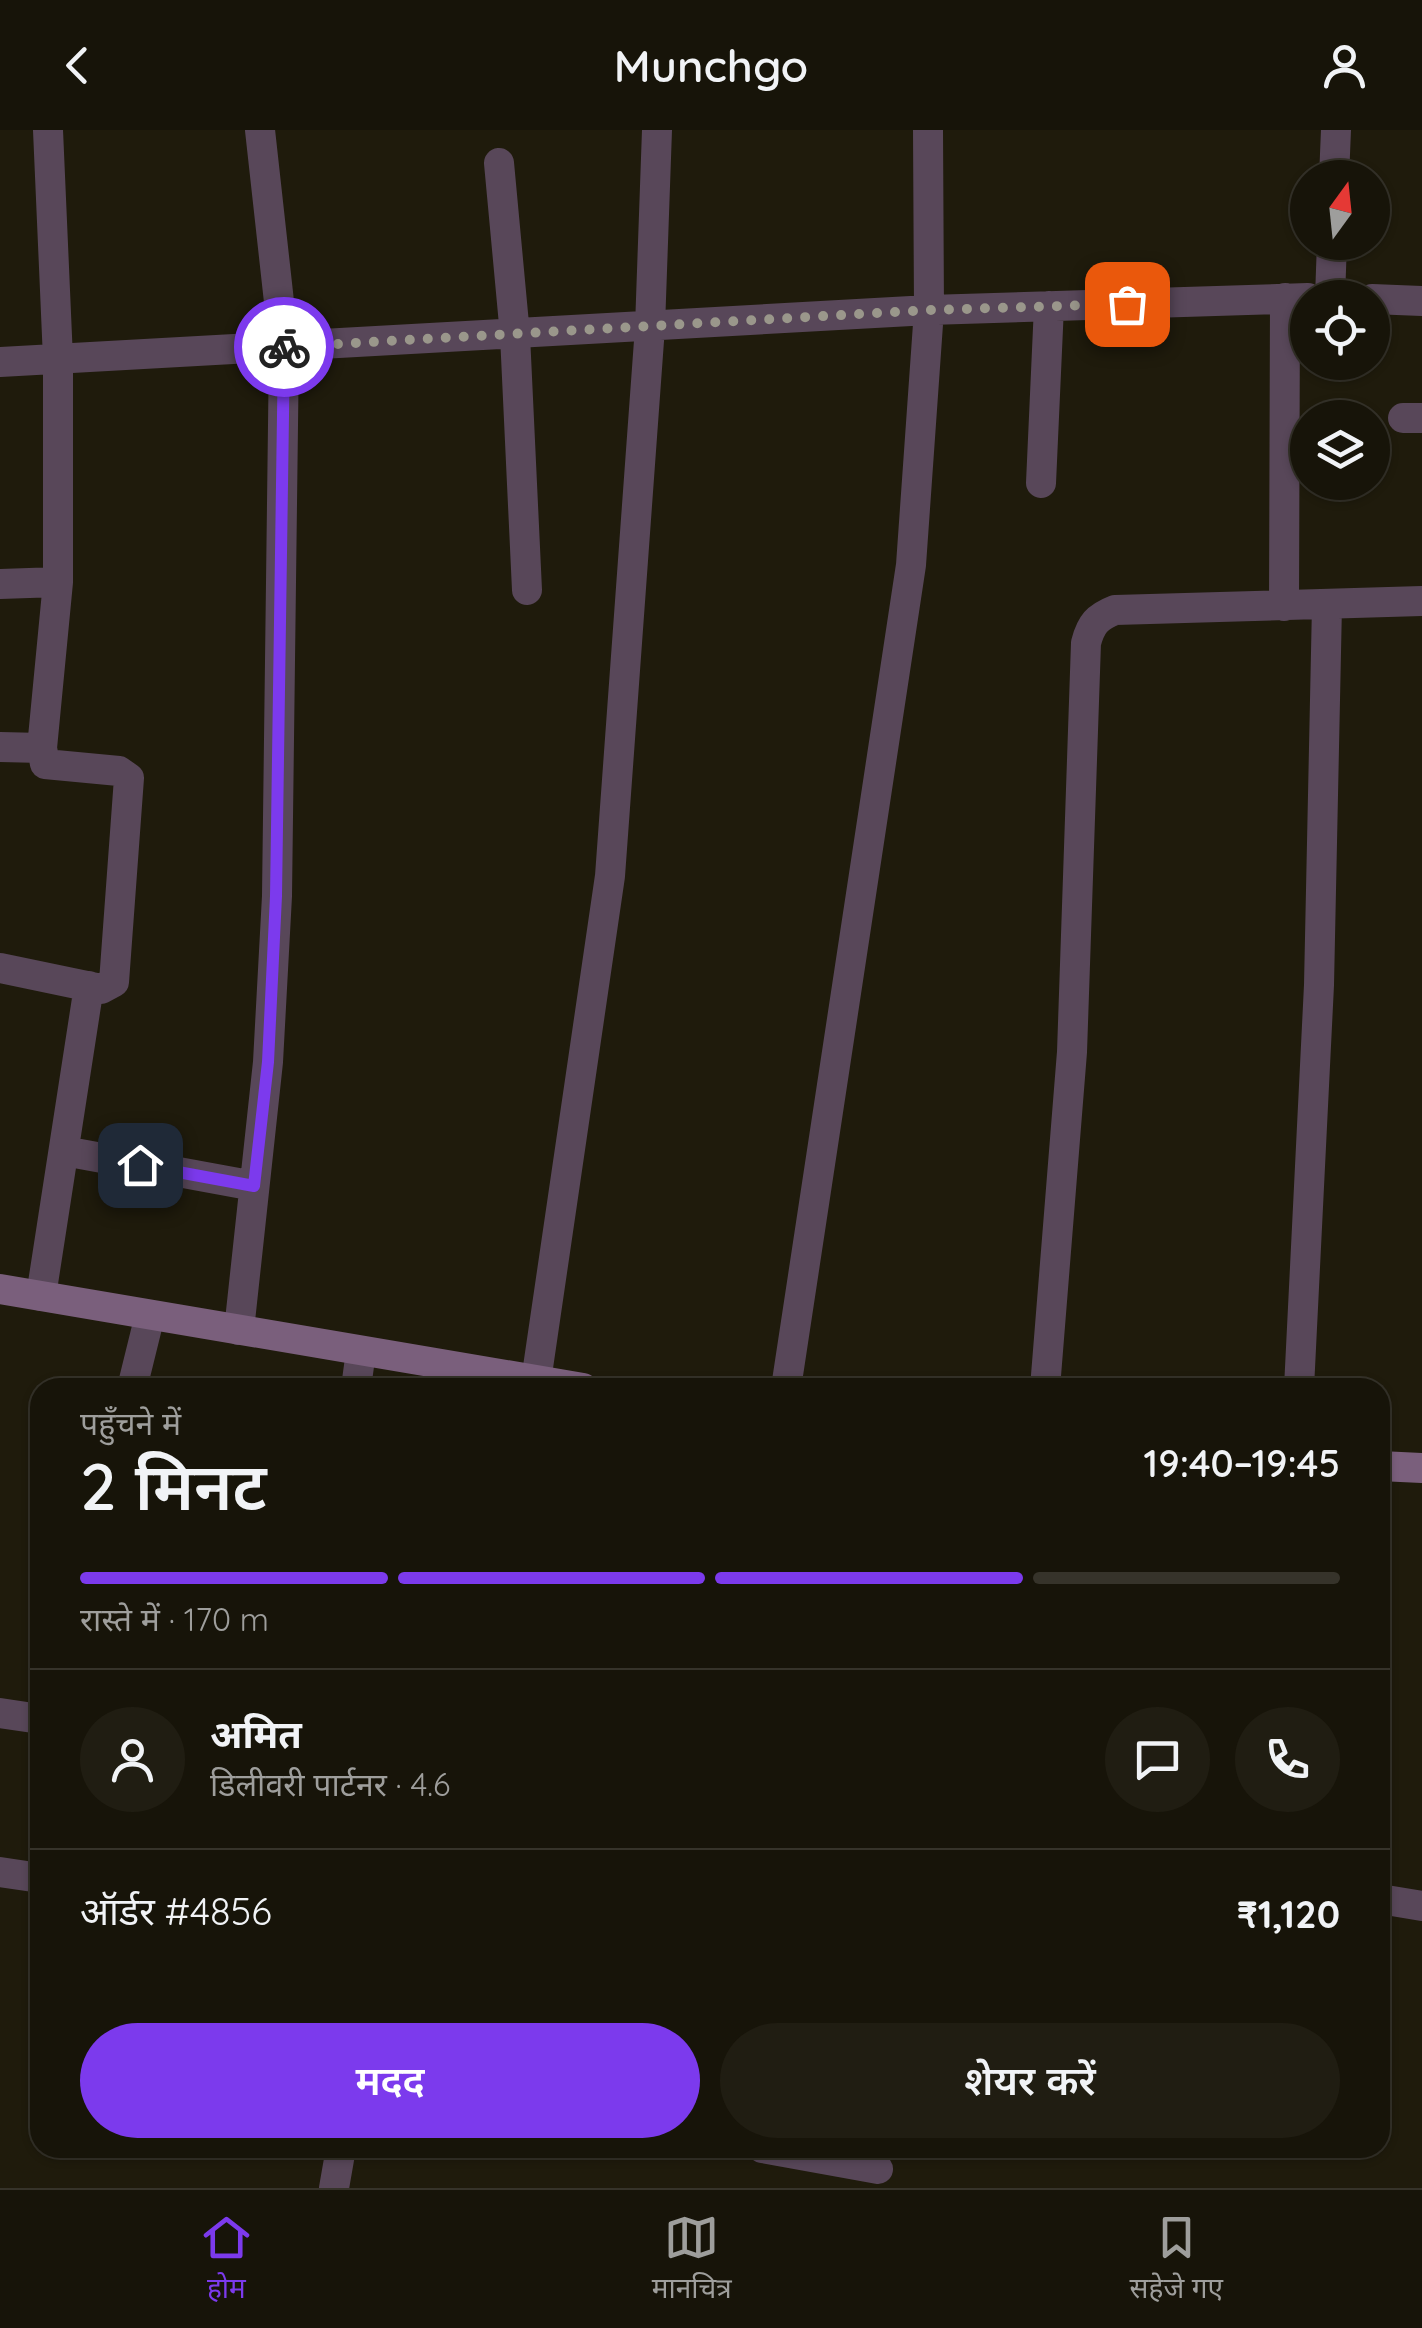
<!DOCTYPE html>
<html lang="hi">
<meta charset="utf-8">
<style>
:root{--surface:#171409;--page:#201d12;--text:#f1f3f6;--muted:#9e9e9c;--line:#36332a;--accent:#7c3aed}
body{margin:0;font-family:Quicksand,"Noto Sans Devanagari",sans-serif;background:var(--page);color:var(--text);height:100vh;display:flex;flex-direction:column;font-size:38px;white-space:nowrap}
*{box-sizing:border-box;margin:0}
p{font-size:32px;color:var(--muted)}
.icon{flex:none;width:55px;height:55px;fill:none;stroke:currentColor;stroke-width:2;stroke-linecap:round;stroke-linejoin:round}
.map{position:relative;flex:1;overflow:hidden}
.drawer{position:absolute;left:30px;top:1248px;width:1360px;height:780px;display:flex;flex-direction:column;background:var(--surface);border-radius:30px;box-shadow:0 2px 8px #0004,0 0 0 2px var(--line)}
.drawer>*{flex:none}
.needle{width:65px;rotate:15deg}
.fabs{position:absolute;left:1290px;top:30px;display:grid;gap:20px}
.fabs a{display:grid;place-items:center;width:100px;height:100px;border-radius:50%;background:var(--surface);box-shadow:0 2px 8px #0004,0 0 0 2px var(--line);font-size:50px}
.pin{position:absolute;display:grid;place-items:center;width:85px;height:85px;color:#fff;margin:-42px;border-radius:20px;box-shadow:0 5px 15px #0006}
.courier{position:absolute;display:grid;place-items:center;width:100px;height:100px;margin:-50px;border:8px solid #7c3aed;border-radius:50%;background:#fff;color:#222;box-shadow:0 2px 12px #0007}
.overview em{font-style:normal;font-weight:600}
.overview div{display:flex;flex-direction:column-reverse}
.overview{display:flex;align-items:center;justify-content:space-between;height:170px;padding:0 50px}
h1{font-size:65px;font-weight:600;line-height:75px}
.bar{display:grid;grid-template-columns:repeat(4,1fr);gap:15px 10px;align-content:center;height:120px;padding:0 50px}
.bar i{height:12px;border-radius:8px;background:var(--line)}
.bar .on{background:var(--accent)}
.bar p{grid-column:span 4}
.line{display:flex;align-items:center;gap:25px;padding:0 50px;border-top:2px solid var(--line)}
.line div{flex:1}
.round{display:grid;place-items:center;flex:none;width:105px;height:105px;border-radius:52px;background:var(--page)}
.action{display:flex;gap:20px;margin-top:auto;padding:20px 50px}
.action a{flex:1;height:115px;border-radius:60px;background:var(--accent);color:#fff;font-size:40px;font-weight:600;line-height:115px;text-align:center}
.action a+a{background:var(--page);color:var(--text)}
header{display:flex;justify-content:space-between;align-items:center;height:130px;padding:0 50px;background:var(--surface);font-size:45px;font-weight:600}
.tab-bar{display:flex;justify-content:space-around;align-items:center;height:140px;border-top:2px solid var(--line);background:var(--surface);font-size:28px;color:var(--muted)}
.tab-bar a{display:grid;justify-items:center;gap:5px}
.tab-bar .on{color:var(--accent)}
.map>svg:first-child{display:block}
</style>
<header><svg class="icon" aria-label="back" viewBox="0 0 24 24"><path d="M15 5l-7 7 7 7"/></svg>Munchgo<svg class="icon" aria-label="person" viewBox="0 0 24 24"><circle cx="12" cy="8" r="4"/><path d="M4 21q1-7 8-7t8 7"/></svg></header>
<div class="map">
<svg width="1422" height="2058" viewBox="0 0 1422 2058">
<rect width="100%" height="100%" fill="#1f1b0c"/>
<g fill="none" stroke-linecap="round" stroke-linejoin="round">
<path stroke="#584759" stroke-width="30" d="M 499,33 L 515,205 L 527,460
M 1334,48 L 1336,0
M 1330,168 L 1332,112
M 1372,169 L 1422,171
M 0,232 L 929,180 L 1308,168
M 1403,288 L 1422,288
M 1041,353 L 1049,176
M 0,454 L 58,452
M 1284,476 L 1285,168
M 0,617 L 42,618 L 58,452 L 58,229 L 48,0
M 0,838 L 101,859 L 114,852 L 129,648 L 119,641 L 45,634 L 42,618
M 64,1021 L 254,1056
M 41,1166 L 89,856
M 239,1200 L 268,932 L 277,766 L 284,217 L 260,0
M 536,1251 L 610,746 L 650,197 L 657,0
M 132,1258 L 150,1185
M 356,1258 L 361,1221
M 786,1258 L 911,435 L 929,180 L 928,0
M 1045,1258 L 1072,922 L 1086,513 C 1091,494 1097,487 1115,480 L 1422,471
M 1299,1258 L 1319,855 L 1327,475
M 0,1583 L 40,1589
M 0,1742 L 40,1748
M 1380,1769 L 1422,1776
M 762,2018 L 878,2039
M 334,2058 L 341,2018"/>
<path stroke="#7a5f7c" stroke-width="30" d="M 0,1159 L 583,1258
M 1380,1336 L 1422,1338"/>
</g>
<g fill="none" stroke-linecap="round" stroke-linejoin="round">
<path stroke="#9a978b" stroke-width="10" stroke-dasharray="0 18" d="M 284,217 L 930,180 L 1127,174"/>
<path stroke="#7c3aed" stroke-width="12" d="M 140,1035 L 254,1056 L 268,932 L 276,766 L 284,217"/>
</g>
</svg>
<div class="fabs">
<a><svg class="needle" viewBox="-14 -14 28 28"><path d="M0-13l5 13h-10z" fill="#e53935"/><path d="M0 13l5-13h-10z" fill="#9e9e9c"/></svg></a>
<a><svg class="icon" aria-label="locate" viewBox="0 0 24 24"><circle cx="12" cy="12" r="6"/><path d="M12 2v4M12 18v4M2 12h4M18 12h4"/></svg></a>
<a><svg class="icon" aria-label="layers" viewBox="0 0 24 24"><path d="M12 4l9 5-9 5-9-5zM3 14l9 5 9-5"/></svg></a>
</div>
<div class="pin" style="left:1127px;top:174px;background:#ea580c"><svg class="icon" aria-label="bag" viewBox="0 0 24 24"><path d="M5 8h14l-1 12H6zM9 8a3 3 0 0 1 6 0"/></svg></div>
<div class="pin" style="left:140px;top:1035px;background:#1f2937"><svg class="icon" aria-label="home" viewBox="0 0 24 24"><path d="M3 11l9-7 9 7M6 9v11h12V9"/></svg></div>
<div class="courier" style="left:284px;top:217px"><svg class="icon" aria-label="bike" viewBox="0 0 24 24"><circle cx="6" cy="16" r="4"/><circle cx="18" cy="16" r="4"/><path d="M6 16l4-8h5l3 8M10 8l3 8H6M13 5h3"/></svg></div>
<section class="drawer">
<div class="overview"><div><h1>2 मिनट</h1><p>पहुँचने में</p></div><em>19:40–19:45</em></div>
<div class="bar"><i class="on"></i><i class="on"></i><i class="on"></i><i></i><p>रास्ते में · 170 m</p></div>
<div class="line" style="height:180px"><a class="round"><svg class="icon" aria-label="person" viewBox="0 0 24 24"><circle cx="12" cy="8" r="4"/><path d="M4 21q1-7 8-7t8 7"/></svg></a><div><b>अमित</b><p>डिलीवरी पार्टनर · 4.6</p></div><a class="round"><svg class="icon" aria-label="chat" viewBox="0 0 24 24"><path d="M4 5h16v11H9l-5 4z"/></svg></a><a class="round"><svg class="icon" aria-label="phone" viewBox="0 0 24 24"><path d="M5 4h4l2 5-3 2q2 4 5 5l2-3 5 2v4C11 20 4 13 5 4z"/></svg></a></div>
<div class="line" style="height:130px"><div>ऑर्डर #4856</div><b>₹1,120</b></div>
<div class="action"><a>मदद</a><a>शेयर करें</a></div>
</section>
</div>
<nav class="tab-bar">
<a class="on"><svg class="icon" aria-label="home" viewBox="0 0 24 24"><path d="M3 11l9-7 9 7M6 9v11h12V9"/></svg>होम</a>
<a><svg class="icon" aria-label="map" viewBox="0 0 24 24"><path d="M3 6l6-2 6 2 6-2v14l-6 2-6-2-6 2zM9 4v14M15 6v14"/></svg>मानचित्र</a>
<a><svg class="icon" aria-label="saved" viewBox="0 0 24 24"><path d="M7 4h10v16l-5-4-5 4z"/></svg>सहेजे गए</a>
</nav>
